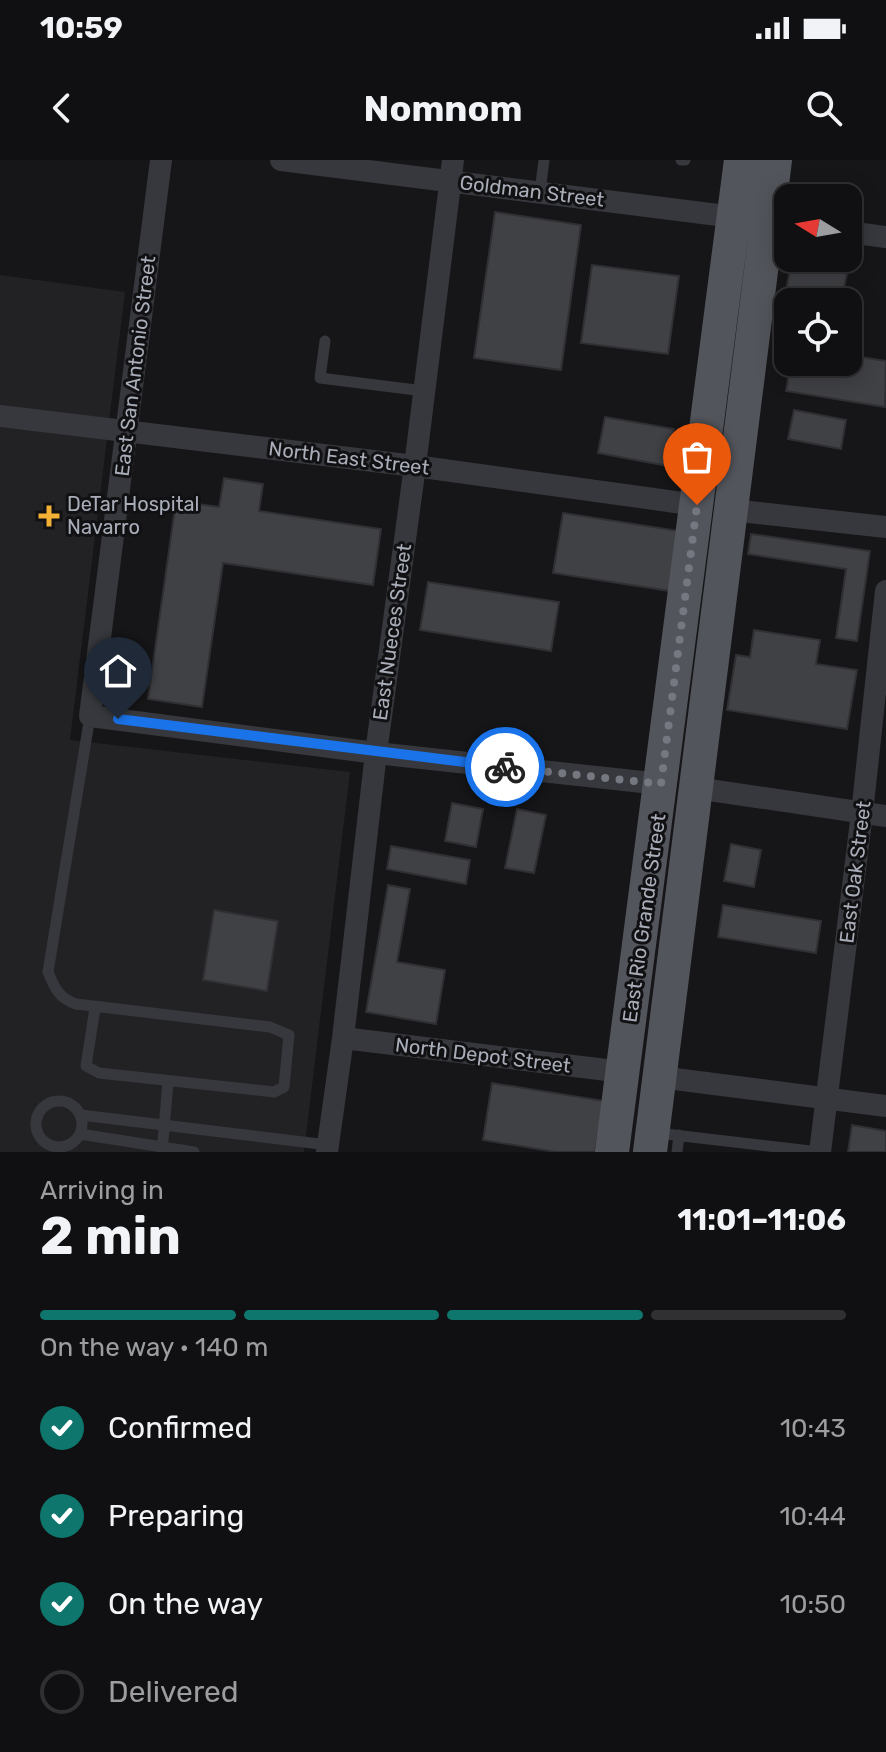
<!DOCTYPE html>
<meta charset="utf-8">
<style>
:root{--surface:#101012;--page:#19191b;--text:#f1f3f6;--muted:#9c9d9f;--line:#303032;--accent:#0f766e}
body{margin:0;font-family:Rubik,sans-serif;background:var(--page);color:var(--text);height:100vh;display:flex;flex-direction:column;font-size:30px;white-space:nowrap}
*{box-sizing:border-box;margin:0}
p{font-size:26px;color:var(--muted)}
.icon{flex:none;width:44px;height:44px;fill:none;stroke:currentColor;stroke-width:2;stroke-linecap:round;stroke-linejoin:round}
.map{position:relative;height:992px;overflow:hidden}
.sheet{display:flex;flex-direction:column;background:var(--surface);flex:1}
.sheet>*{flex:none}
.needle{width:52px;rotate:281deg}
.fabs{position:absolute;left:774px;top:24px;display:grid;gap:16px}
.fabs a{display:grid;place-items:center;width:88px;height:88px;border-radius:16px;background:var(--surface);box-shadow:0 4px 20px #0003,0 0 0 2px var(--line);font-size:40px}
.pin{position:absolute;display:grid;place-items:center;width:68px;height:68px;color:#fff;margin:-82px -34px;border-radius:50% 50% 50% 0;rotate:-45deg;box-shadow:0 0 8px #0007}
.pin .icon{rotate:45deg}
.courier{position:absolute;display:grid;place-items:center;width:80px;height:80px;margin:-40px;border:6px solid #1a73e8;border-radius:50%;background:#fff;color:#222;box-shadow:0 2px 10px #0007}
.headline em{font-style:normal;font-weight:700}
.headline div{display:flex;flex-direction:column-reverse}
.headline{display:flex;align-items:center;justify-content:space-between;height:136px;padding:0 40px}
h1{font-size:52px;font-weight:700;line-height:60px}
.bar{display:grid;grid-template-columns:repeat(4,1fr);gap:12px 8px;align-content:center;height:96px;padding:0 40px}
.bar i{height:10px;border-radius:6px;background:var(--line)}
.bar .on{background:var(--accent)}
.bar p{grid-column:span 4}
ol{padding:0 40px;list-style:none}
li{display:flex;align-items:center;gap:24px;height:88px}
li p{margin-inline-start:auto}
li .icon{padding:8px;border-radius:50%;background:var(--accent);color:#fff;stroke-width:4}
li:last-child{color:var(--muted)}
li i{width:44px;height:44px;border:4px solid var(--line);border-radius:50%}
.status{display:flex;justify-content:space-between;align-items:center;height:56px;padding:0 40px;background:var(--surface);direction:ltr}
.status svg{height:22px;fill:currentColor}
header{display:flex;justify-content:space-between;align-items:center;height:104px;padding:0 40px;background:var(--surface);font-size:36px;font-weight:700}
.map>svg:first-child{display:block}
</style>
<div class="status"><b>10:59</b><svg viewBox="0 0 49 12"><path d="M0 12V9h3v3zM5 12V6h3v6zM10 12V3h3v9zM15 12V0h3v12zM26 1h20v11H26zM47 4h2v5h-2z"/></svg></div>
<header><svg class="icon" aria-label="back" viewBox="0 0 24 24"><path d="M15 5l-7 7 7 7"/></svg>Nomnom<svg class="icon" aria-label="search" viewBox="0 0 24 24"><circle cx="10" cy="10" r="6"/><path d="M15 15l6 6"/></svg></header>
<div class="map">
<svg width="886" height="992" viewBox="0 0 886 992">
<rect width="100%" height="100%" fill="#161618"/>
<path fill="#222225" d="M 0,115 L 125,132 L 70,580 L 350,612 L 304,992 L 0,992 Z"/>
<path fill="#404145" stroke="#303034" stroke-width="2" d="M 495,52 L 581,65 L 561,210 L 474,198 Z
M 792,99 L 848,109 L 841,142 L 817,142 L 785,136 Z
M 592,105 L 679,116 L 668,194 L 581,183 Z
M 848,195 L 886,201 L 885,247 L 786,231 L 791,202 L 848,202 Z
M 794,250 L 846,260 L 841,289 L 788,279 Z
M 605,257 L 674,269 L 668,306 L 598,293 Z
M 224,318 L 263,324 L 259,351 L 381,369 L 373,425 L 223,403 L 202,547 L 148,539 L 176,341 L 219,347 Z
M 563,353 L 679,371 L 670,431 L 553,413 Z
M 751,374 L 870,391 L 857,481 L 836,478 L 846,409 L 748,394 Z
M 428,422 L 559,442 L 551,491 L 420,470 Z
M 754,470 L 820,480 L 816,504 L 857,510 L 847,569 L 727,550 L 736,495 L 750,497 Z
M 452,643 L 483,649 L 476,687 L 445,681 Z
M 517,649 L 546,655 L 534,713 L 505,708 Z
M 731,684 L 761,690 L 754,727 L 724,721 Z
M 391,686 L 470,700 L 466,724 L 387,709 Z
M 388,725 L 410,729 L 397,802 L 445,810 L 436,864 L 366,852 Z
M 723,745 L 821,761 L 816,793 L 718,777 Z
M 214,750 L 278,761 L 267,831 L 203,820 Z
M 492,923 L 604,941 L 595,992 L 556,992 L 483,980 Z
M 852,965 L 886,971 L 886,992 L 848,992 Z"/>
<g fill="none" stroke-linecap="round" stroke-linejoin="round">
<path stroke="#37383d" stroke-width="11" d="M 681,0 L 685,0
M 540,32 L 544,0
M 325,181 L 320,218 L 424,231
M 90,556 L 48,812 C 55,829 59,838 76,844 L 270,867 L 289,875 L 284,927 L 274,932 L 99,913 L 86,906 L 95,848
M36 964a23 23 0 1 1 46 0a23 23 0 1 1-46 0Z
M 81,955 L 328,985
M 657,973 L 819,992
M 80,974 L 194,992
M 162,992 L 168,922
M 677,992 L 679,975"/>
<path stroke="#37383d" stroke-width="22" d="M 161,0 L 90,556 L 376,593 L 661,624
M 281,0 L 734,57
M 848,72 L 886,77
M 0,256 L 415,306 L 697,345
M 731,350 L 886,367
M 696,628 L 886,656
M 343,878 L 623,912
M 659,917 L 886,946
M 327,992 L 343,878 L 376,593 L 415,306 L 453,0
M 820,992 L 862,653 L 886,431"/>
<path stroke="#53555c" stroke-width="34" d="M 612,992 L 741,0
M 650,992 L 775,0"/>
</g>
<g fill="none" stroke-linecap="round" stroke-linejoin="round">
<path stroke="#757880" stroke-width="8" stroke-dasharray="0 14.4" d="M 505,607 L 661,624 L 697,345"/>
<path stroke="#1a73e8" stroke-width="10" d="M 118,559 L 505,607"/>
</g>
<path fill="#f2b134" stroke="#111113" stroke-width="3" d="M45 344h8v8h8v8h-8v8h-8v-8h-8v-8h8z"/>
<g text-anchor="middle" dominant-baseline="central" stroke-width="6" stroke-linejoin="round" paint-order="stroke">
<g font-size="20" fill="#a8adb8" stroke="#111113">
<text transform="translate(532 31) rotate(7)">Goldman Street</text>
<text transform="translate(135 206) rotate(-83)">East San Antonio Street</text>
<text transform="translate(349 298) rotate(7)">North East Street</text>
<text transform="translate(392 472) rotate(-82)">East Nueces Street</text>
<text transform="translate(855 712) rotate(-83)">East Oak Street</text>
<text transform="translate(644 758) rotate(-82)">East Rio Grande Street</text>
<text transform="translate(483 895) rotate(7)">North Depot Street</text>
</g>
<g font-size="20" fill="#a8adb8" stroke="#111113" text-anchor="start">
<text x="67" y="344">DeTar Hospital<tspan x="67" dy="23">Navarro</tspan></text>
</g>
</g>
</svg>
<div class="fabs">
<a><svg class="needle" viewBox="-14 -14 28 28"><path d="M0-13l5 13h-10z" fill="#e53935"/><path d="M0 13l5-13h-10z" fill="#9c9d9f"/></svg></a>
<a><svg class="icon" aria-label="locate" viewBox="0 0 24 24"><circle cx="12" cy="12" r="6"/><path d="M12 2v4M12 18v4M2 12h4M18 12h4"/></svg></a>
</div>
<div class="pin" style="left:697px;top:345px;background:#ea580c"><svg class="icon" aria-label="bag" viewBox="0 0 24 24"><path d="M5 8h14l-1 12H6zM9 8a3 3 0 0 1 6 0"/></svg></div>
<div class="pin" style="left:118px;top:559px;background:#1f2937"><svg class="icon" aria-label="home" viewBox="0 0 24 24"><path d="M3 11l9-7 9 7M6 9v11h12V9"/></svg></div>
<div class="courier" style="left:505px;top:607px"><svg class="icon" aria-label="bike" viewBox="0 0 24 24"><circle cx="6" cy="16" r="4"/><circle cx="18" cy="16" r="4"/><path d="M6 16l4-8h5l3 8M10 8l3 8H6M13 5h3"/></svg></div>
</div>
<section class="sheet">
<div class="headline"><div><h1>2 min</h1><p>Arriving in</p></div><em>11:01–11:06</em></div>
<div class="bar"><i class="on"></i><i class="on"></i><i class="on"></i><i></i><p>On the way · 140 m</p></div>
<ol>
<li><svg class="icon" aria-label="check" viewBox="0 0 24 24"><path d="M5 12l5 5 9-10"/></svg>Confirmed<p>10:43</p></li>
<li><svg class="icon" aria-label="check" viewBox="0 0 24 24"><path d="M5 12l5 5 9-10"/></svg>Preparing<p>10:44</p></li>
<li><svg class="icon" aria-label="check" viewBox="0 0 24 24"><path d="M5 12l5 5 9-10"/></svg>On the way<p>10:50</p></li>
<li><i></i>Delivered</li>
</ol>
</section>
